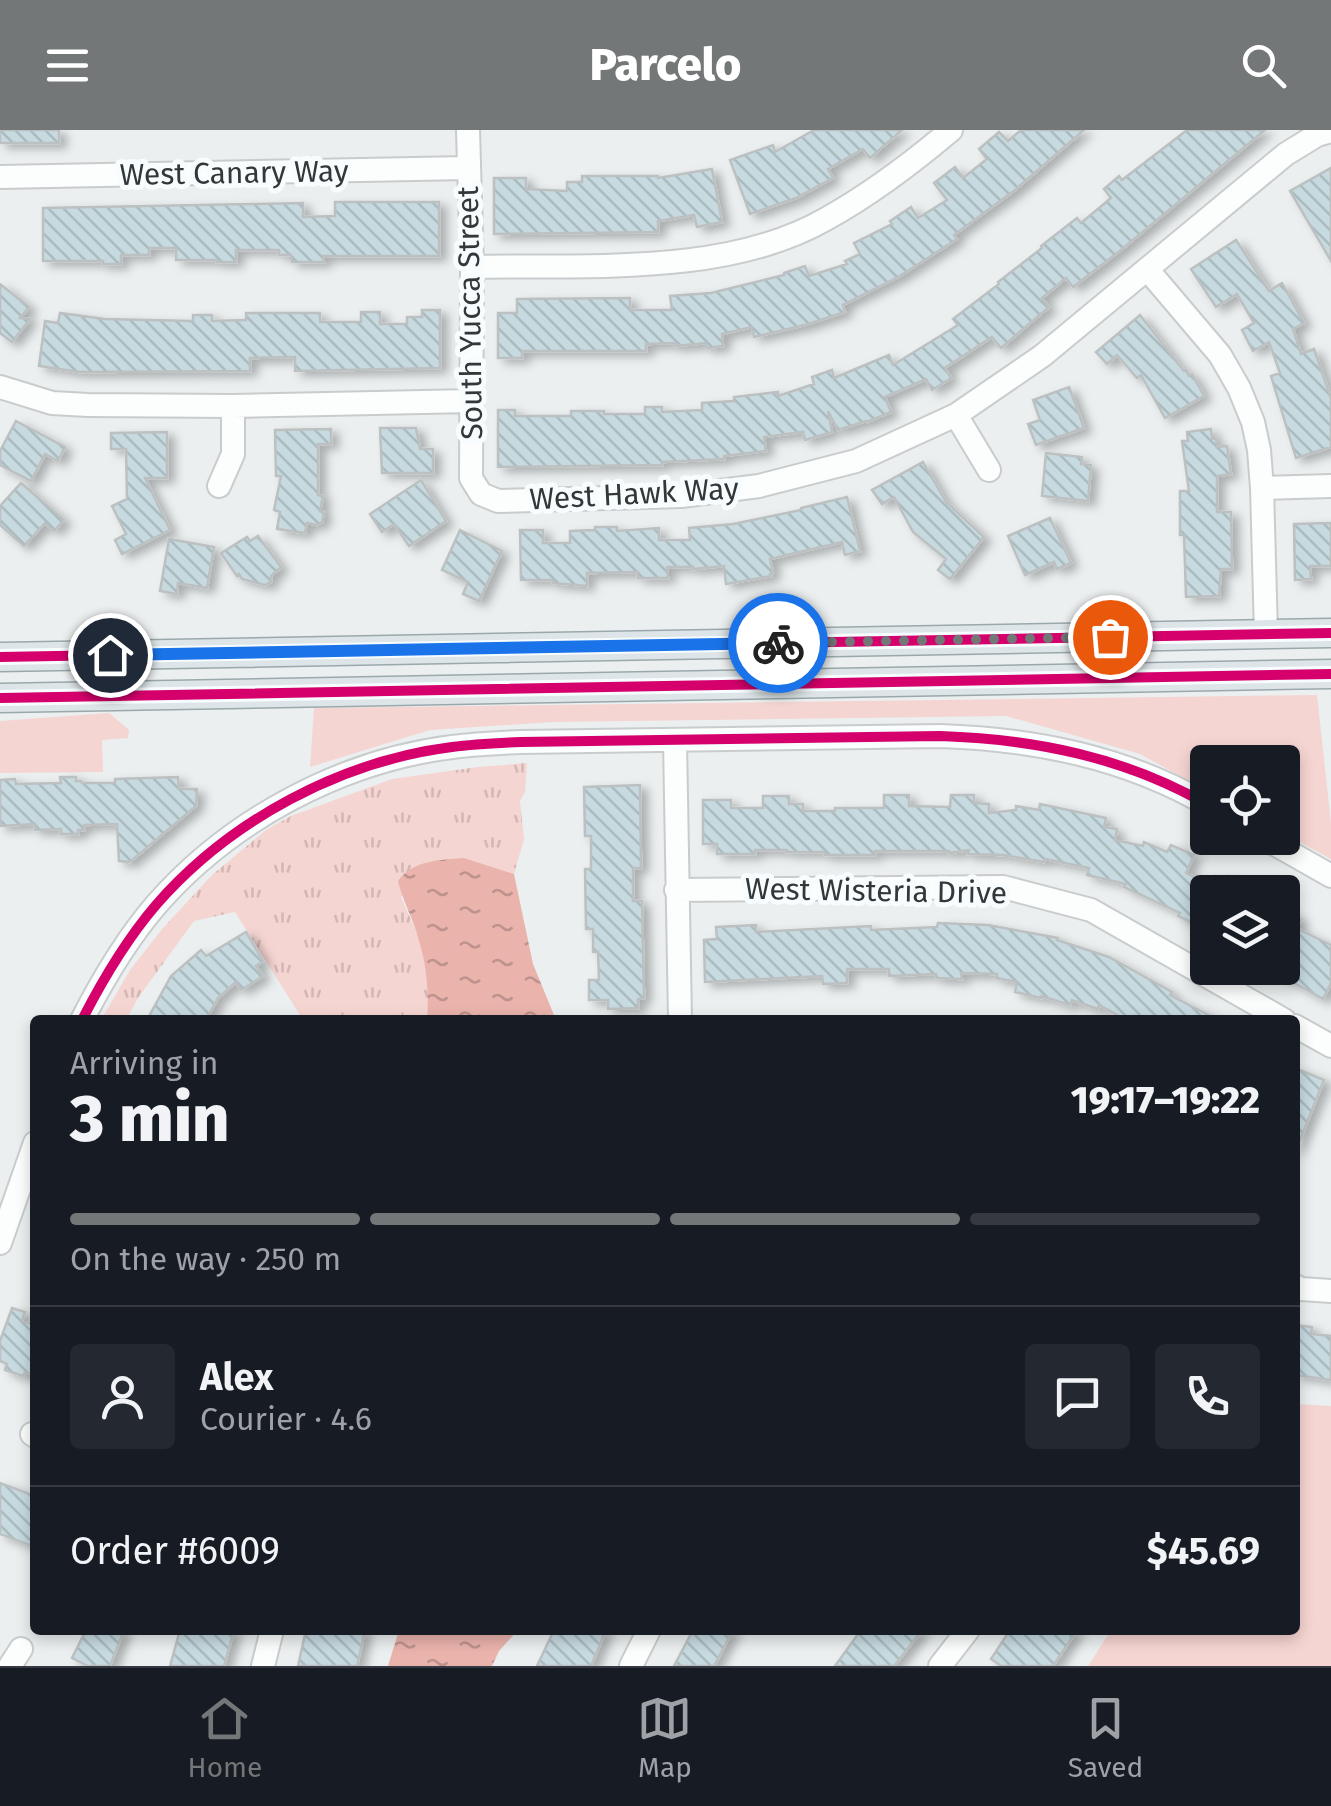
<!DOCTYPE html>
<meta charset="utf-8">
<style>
:root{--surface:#171b24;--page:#242831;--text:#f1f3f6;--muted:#9ea1a6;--line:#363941;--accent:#747778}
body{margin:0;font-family:"Fira Sans",sans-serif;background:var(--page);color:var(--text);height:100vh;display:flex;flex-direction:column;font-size:38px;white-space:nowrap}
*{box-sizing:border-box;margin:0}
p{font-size:32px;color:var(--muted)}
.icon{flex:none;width:55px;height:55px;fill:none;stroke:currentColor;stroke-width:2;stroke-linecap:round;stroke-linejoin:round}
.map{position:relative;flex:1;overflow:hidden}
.details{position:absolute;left:30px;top:885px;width:1270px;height:620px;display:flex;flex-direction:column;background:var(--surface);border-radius:10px;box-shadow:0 5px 15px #0003}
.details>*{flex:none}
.tools{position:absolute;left:1190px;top:615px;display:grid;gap:20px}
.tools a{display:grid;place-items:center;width:110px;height:110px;border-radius:10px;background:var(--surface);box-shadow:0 5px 15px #0003;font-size:50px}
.pin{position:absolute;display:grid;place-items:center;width:85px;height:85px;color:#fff;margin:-42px;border:5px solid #fff;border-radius:50%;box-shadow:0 2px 10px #0007}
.courier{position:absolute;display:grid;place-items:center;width:100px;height:100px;margin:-50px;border:8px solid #1a73e8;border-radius:50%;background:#fff;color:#222;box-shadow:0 2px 12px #0007}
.overview em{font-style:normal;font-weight:800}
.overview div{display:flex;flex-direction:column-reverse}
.overview{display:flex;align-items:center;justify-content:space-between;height:170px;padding:0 40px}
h1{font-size:65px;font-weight:800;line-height:75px}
.bar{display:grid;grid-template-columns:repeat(4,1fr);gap:15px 10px;align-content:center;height:120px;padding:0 40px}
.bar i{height:12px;border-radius:8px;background:var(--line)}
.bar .on{background:var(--accent)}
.bar p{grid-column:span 4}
.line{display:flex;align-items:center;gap:25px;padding:0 40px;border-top:2px solid var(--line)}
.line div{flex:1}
.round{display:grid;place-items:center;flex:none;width:105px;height:105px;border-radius:10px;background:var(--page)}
header{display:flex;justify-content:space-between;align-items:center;height:130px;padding:0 40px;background:var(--accent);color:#fff;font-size:45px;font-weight:800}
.dock{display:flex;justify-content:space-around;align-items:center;height:140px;border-top:2px solid var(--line);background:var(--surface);font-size:28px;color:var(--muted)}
.dock a{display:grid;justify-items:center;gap:5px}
.dock .on{color:var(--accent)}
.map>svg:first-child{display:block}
</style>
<header><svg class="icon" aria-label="menu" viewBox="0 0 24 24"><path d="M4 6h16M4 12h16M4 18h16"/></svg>Parcelo<svg class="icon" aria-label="search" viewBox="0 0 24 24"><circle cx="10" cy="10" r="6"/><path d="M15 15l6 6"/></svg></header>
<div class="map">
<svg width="1331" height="1536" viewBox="0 0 1331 1536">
<defs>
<pattern id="park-tufts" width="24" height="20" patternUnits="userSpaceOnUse" patternTransform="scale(2.5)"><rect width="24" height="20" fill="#f5d5d2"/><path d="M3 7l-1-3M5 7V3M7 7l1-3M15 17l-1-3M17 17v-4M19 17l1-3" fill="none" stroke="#d3b7b5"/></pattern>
<pattern id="water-ripples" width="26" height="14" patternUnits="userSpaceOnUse" patternTransform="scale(2.5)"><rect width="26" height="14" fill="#eab3ac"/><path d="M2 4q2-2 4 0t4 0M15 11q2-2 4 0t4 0" fill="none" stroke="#be928d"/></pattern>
<pattern id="building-back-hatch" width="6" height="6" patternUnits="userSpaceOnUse" patternTransform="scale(2.5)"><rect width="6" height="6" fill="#c6dae0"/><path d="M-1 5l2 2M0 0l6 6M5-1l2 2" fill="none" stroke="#abbcc1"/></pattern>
<filter id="shadow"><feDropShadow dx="7" dy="4.5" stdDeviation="5" flood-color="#0004"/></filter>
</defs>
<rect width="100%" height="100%" fill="#ebeff0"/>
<path fill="#f5d5d2" d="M 1317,565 L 1331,693 L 1331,729 L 1283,703 L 1282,632 L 1208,632 L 1207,661 L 1140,624 L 1006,586 L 553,592 L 430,600 L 310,637 L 314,578 Z
M 109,583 L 129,600 L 128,608 L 102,610 L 103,642 L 0,643 L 0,591 Z
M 1295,1274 L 1331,1276 L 1331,1536 L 1088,1536 L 1111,1500 L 1295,1500 Z"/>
<path fill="url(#park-tufts)" d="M 527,633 L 525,662 L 520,671 L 524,709 L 514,744 L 464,728 L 401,767 L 419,808 L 429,856 L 427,890 L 303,890 L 235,782 L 194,791 L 138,868 L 126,890 L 101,890 L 130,840 L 163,798 L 212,745 L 266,700 L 291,686 L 392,649 L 478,637 Z"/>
<path fill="url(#water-ripples)" d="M 464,728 L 514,744 L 533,834 L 556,890 L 427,890 C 429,862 427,838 419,811 C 414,790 403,772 398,751 C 413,730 440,730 464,728 Z
M 399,1500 L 518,1500 L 499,1521 L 492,1536 L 388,1536 Z"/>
<path fill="url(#building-back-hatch)" stroke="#bdc0c1" stroke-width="2.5" filter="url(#shadow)" d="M 0,0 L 59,0 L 59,13 L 0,13 Z
M 814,0 L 902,0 L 870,28 L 863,19 L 828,39 L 833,48 L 796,68 L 750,84 L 730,30 L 773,15 L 775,22 Z
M 1021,0 L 1084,0 L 1015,60 L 954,105 L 957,109 L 900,146 L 843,175 L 845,182 L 805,195 L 754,207 L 752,197 L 722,204 L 723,216 L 707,218 L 706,213 L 675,216 L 675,213 L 646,214 L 646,221 L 522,221 L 522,228 L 498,228 L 498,183 L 517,183 L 517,169 L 630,168 L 630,180 L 672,180 L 670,166 L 711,163 L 784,145 L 784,143 L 805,136 L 809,146 L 847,134 L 845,131 L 860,124 L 854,113 L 892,94 L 890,91 L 911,77 L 918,88 L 947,70 L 934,53 L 955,37 L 963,48 L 987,29 L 979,19 L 999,2 L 1008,11 Z
M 1187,0 L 1265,0 L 1121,120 L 1073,157 L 1066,148 L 1042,168 L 1049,177 L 1001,218 L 992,207 L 945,238 L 951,248 L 932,260 L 926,249 L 885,267 L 891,282 L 867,292 L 866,291 L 838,300 L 828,281 L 832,302 L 805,310 L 803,302 L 764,307 L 766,321 L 724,326 L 724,329 L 662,332 L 662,335 L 498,337 L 498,280 L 515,280 L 515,286 L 571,286 L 571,281 L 604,281 L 604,284 L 645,284 L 645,277 L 662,277 L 662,282 L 702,280 L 702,273 L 734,271 L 734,267 L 778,262 L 778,266 L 814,254 L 812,247 L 832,240 L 834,248 L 889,225 L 893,235 L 958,195 L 953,189 L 999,154 L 998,152 L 1042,118 L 1041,116 L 1077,88 L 1081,93 L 1111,68 L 1104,59 L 1119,46 L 1122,50 Z
M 1331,38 L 1331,131 L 1290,61 Z
M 712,39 L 722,92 L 697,97 L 694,85 L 658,91 L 658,102 L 494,104 L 494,48 L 526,48 L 526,59 L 567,61 L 567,52 L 582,52 L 582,46 L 658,46 L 658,48 Z
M 335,72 L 439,72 L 439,126 L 323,126 L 324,132 L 292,132 L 291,125 L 279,125 L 279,120 L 236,120 L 236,132 L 217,132 L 217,130 L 176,130 L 176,118 L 149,118 L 149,125 L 121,125 L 121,134 L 103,134 L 103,131 L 43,131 L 43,78 L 303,73 L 303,87 L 335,86 Z
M 1236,110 L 1269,161 L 1282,153 L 1304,193 L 1293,199 L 1301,224 L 1314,219 L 1331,268 L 1331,317 L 1296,328 L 1271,246 L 1280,243 L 1269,212 L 1253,221 L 1242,200 L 1254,193 L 1237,164 L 1216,177 L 1191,139 Z
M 0,154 L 29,177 L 20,188 L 30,189 L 12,212 L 0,203 Z
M 422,180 L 440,180 L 440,238 L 295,241 L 295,227 L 250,228 L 250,241 L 80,242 L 39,236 L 45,191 L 58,193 L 60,183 L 105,189 L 193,191 L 193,185 L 212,185 L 212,191 L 246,190 L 246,183 L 320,183 L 320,192 L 361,192 L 361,182 L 380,182 L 380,194 L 407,194 L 407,187 L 422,187 Z
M 1140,185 L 1184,241 L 1186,240 L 1189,246 L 1192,244 L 1204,266 L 1165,288 L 1141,245 L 1137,248 L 1117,225 L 1107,234 L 1096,222 Z
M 1069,257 L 1084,298 L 1036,315 L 1028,294 L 1040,290 L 1033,270 Z
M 16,291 L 65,317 L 58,331 L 45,324 L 31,351 L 0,335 L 0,321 Z
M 380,298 L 416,298 L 420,319 L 433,319 L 433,343 L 382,343 Z
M 331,299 L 331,314 L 318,314 L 318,365 L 323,366 L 320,381 L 324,382 L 322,392 L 317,395 L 307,393 L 305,403 L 277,399 L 280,382 L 274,380 L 281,346 L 276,346 L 275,300 Z
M 1211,299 L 1212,309 L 1216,308 L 1217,317 L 1227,316 L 1231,344 L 1217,346 L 1217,382 L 1231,382 L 1232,439 L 1221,439 L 1219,466 L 1186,467 L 1184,405 L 1180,405 L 1180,361 L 1189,361 L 1182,311 L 1188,311 L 1187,302 Z
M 167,302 L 167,348 L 145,348 L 170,400 L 122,424 L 115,410 L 126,404 L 112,376 L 127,369 L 126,319 L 111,319 L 111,303 Z
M 1046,323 L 1082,327 L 1081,334 L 1091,335 L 1088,371 L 1042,366 Z
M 923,332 L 946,372 L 984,407 L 950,449 L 938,440 L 946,429 L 913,402 L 894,367 L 882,374 L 872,360 Z
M 421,350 L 446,391 L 409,416 L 394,394 L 382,402 L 370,384 Z
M 21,353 L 64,390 L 54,401 L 45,393 L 24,416 L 0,395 L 0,376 Z
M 847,367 L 860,421 L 845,425 L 842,412 L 770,429 L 773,443 L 770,444 L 771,446 L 726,454 L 724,436 L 693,439 L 693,437 L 667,437 L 668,448 L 638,448 L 638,442 L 587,443 L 587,456 L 553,453 L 553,450 L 521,450 L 520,400 L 543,400 L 543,413 L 570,413 L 570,401 L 595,400 L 595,397 L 617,397 L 617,401 L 659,398 L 659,410 L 690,410 L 689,398 L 733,394 L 801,380 L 801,378 Z
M 1050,388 L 1071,433 L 1057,439 L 1054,432 L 1025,445 L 1008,406 Z
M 1331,393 L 1331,436 L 1310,436 L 1311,449 L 1295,450 L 1294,394 Z
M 460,400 L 502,421 L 479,471 L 463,464 L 468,452 L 442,440 Z
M 258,406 L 281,437 L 271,446 L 271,452 L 265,455 L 242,449 L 239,444 L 237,446 L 221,423 L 247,407 L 250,411 Z
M 169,409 L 214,417 L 207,458 L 178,453 L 177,464 L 160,461 Z
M 60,647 L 76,647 L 76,651 L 81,651 L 82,653 L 115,653 L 115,649 L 178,647 L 179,659 L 197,659 L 196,676 L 130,732 L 119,731 L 117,694 L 84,695 L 84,700 L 78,700 L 78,704 L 61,704 L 61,699 L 35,700 L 35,694 L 0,696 L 0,650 L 15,649 L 16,654 L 61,653 Z
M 640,655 L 641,738 L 633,738 L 633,771 L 642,771 L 644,868 L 638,869 L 638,878 L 608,879 L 608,870 L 589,870 L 589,850 L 599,850 L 598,822 L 593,822 L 593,799 L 586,799 L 585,739 L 591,739 L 591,706 L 585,706 L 584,657 Z
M 884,665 L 909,665 L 909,676 L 950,677 L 951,665 L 974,665 L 974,673 L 989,674 L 989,683 L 1016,680 L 1016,676 L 1039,680 L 1040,674 L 1106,688 L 1104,697 L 1117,699 L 1115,710 L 1143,716 L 1144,712 L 1167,722 L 1171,715 L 1194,725 L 1186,743 L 1208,754 L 1208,760 L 1215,746 L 1225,752 L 1228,746 L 1259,762 L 1208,762 L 1208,800 L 1178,786 L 1180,783 L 1124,757 L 1126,754 L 1087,745 L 1089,738 L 1045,729 L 1044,732 L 1003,725 L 968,724 L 969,720 L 949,723 L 949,721 L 875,721 L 875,725 L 825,725 L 825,722 L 787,722 L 787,720 L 755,720 L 755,724 L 717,724 L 717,714 L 703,714 L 703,670 L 731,670 L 731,678 L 763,678 L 763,666 L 789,666 L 789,674 L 803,674 L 803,681 L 835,681 L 835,678 L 884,678 Z
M 1282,778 L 1301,790 L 1296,798 L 1331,815 L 1331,853 L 1323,869 L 1282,846 Z
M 938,793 L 988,795 L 1058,808 L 1057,810 L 1109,827 L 1172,862 L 1170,865 L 1218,890 L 1126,890 L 1099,875 L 1098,879 L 1072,870 L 1070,875 L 1041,866 L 1041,868 L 1015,862 L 1017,852 L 996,848 L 997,844 L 961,843 L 962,849 L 936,848 L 936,844 L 889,846 L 889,839 L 847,839 L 847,853 L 823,854 L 822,846 L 705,852 L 704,810 L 717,809 L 716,797 L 756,795 L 756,802 L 871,796 L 871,800 L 937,797 Z
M 246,802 L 263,831 L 256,836 L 263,846 L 241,860 L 236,852 L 218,868 L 206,890 L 147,890 L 171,846 L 201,820 L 206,826 Z
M 1295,938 L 1324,950 L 1296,1020 L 1295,1020 Z
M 12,1178 L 25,1182 L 22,1191 L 35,1195 L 35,1245 L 25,1242 L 23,1246 L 5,1240 L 7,1234 L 0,1231 L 0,1211 Z
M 1295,1195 L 1312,1197 L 1311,1204 L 1331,1206 L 1331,1250 L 1295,1245 Z
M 0,1353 L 35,1366 L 35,1417 L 0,1404 Z
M 86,1500 L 124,1500 L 110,1536 L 88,1536 L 72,1528 Z
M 180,1500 L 234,1500 L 224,1536 L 170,1536 Z
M 306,1500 L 365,1500 L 357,1536 L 298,1536 Z
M 554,1500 L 606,1500 L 591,1536 L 537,1536 Z
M 693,1500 L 733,1500 L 714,1536 L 674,1536 Z
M 861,1500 L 922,1500 L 894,1536 L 835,1536 Z
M 1010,1500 L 1077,1500 L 1053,1536 L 1001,1536 L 991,1529 Z"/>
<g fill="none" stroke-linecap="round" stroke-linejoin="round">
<defs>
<path id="minor" d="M 468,0 L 472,137 L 471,348 L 481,364 L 498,371 L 681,366 L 759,356 L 856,331 L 956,285 L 1042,226 L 1286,24 L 1317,5 L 1331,1
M 0,47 L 468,38
M 472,137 C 584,134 725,147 826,89 C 871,64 912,33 951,0
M 1147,139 L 1220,225 L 1239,258 L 1253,292 L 1259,320 L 1262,358 L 1266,504
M 0,257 L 52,273 L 88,275 L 233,276 L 471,271
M 956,285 L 989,340
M 219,356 L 233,324 L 233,276
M 1262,358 L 1331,356
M 675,611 L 680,890
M 1264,708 L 1331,746
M 676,760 L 1003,757 L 1091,780 L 1284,890
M 82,890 C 103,849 126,810 156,775 C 230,690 341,631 452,617 C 475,614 498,613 521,612 L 940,606 C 1034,609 1125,627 1208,675
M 1295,896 L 1331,916
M 0,1113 L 35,1013
M 1295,1156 L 1301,1159 L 1331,1161
M 32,1304 L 35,1306
M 10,1536 L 21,1519
M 263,1536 L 272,1500
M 631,1536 L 649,1500
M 940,1536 L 968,1500"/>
<path id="major" d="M 0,527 L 1331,503
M 0,568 L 1331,544"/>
</defs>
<use href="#minor" stroke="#c9cccd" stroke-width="26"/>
<use href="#major" stroke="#9aa8ac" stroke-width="31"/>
<use href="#minor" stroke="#fcfdfd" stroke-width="22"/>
<use href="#major" stroke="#dde5e8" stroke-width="28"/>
<defs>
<path id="cycleway" d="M 0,527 L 1331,503
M 0,568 L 1331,544
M 82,890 C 103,849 126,810 156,775 C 230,690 341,631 452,617 C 475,614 498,613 521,612 L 940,606 C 1034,609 1125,627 1208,675"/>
</defs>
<use href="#cycleway" stroke="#f7fdff" stroke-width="16"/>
<use href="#cycleway" stroke="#d6006c" stroke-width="10"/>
</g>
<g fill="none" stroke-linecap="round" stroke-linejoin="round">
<path stroke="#747778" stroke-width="10" stroke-dasharray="0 18" d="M 778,513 L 1110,507"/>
<path stroke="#1a73e8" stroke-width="12" d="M 110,525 L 778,513"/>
</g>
<g text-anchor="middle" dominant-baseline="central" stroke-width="10" stroke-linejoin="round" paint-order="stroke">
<g font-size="30" fill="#343738" stroke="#f7fdff">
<text transform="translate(234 43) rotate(-1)">West Canary Way</text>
<text transform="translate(470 183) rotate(-91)">South Yucca Street</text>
<text transform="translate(634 364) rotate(-3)">West Hawk Way</text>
<text transform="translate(876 761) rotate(1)">West Wisteria Drive</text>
</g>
</g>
</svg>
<div class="tools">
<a><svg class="icon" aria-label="locate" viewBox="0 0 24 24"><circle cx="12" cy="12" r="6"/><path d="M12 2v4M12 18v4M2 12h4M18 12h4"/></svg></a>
<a><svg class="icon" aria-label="layers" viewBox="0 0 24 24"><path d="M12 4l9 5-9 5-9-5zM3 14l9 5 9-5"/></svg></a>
</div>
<div class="pin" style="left:1110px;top:507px;background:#ea580c"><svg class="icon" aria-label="bag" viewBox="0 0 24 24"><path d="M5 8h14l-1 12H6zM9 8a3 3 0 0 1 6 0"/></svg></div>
<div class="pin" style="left:110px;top:525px;background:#1f2937"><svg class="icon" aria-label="home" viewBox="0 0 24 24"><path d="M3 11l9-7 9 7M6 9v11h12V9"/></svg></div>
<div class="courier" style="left:778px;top:513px"><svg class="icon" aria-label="bike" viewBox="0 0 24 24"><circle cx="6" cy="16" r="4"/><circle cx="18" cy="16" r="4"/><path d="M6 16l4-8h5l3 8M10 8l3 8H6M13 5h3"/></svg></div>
<section class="details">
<div class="overview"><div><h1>3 min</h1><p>Arriving in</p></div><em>19:17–19:22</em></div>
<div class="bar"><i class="on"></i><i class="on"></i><i class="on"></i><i></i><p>On the way · 250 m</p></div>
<div class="line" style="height:180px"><a class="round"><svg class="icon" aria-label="person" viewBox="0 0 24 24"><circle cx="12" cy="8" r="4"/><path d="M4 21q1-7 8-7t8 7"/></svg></a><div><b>Alex</b><p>Courier · 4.6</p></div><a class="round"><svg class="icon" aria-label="chat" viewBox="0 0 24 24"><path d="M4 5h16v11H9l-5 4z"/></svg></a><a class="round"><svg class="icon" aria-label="phone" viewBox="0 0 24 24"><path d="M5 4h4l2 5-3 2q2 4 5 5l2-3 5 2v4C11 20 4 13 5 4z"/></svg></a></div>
<div class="line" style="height:130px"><div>Order #6009</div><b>$45.69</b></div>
</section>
</div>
<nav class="dock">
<a class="on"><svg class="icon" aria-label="home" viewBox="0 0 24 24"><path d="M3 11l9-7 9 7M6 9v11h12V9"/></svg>Home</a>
<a><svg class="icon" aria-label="map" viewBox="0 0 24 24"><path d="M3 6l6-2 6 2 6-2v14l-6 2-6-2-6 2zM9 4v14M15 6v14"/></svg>Map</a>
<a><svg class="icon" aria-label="saved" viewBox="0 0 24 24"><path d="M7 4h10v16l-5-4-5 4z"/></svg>Saved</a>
</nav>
